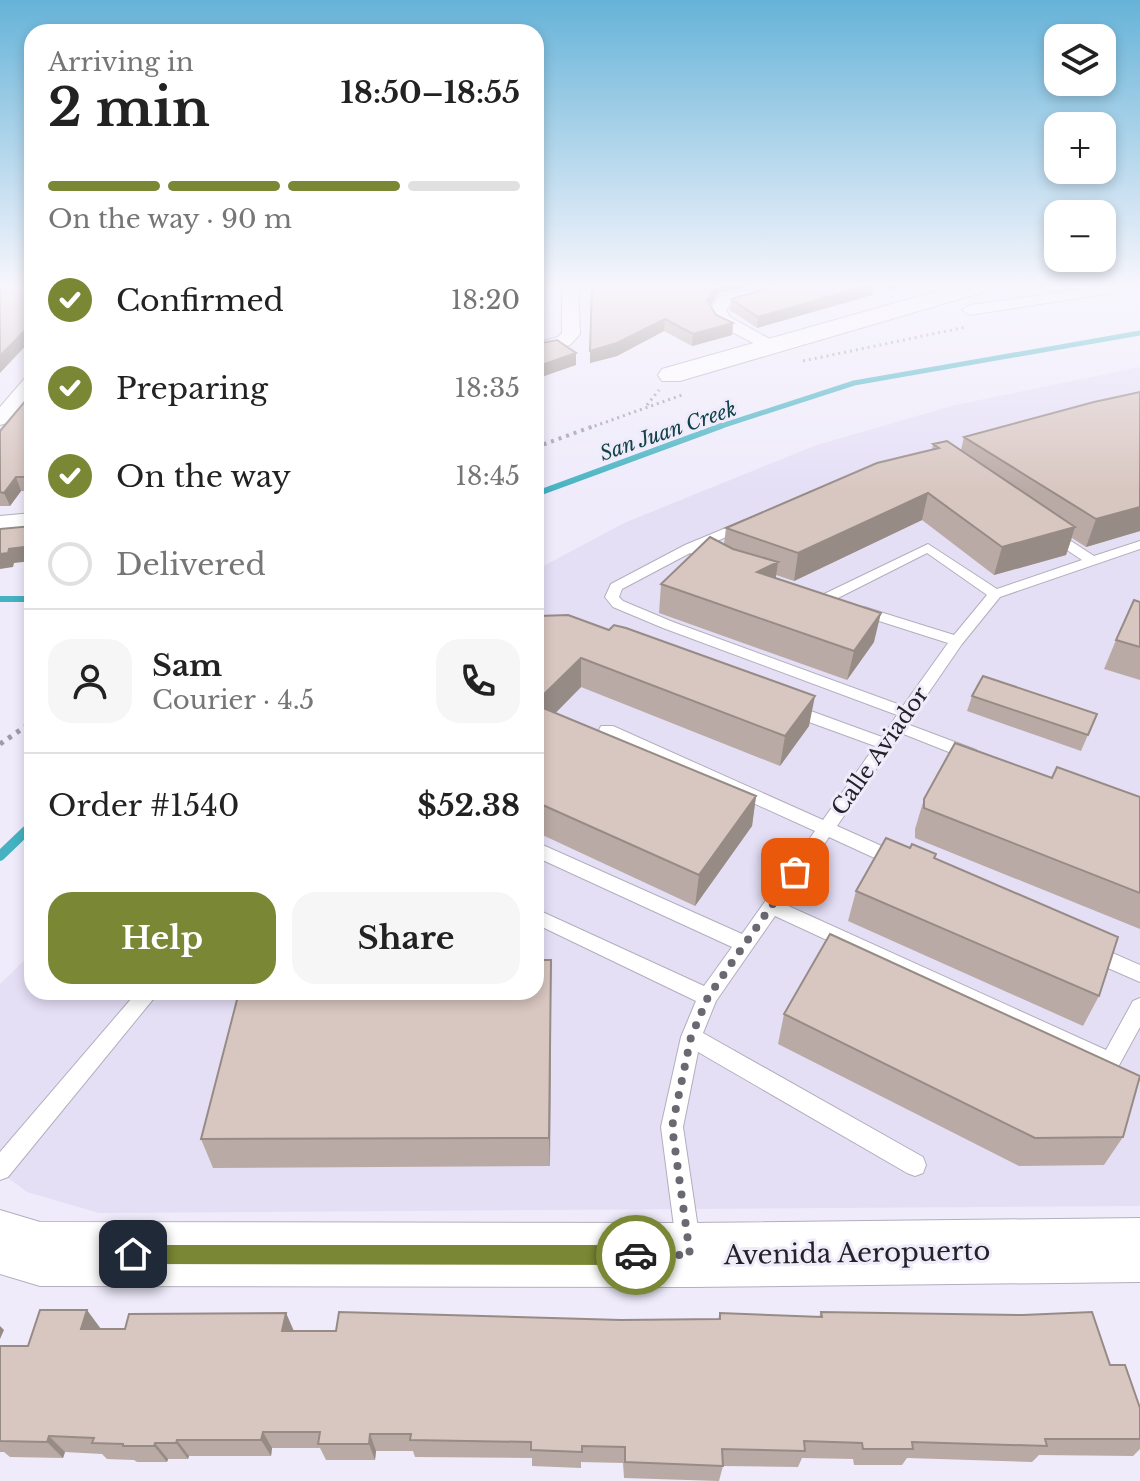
<!DOCTYPE html>
<meta charset="utf-8">
<style>
:root{--surface:#fff;--page:#f6f6f6;--text:#222;--muted:#767676;--line:#e0e0e0;--accent:#7a8734}
body{margin:0;font-family:"Libre Baskerville",serif;background:var(--page);color:var(--text);height:100vh;display:flex;flex-direction:column;font-size:30px;white-space:nowrap}
*{box-sizing:border-box;margin:0}
p{font-size:26px;color:var(--muted)}
.icon{flex:none;width:44px;height:44px;fill:none;stroke:currentColor;stroke-width:2;stroke-linecap:round;stroke-linejoin:round}
.map{position:relative;flex:1;overflow:hidden}
.sheet{position:absolute;left:24px;top:24px;width:520px;height:976px;display:flex;flex-direction:column;background:var(--surface);border-radius:24px;box-shadow:0 4px 12px #0003}
.sheet>*{flex:none}
.buttons{position:absolute;left:1044px;top:24px;display:grid;gap:16px}
.buttons a{display:grid;place-items:center;width:72px;height:72px;border-radius:16px;background:var(--surface);box-shadow:0 4px 12px #0003;font-size:40px}
.pin{position:absolute;display:grid;place-items:center;width:68px;height:68px;color:#fff;margin:-34px;border-radius:16px;box-shadow:0 4px 12px #0006}
.courier{position:absolute;display:grid;place-items:center;width:80px;height:80px;margin:-40px;border:6px solid #7a8734;border-radius:50%;background:#fff;color:#222;box-shadow:0 2px 10px #0007}
.summary em{font-style:normal;font-weight:700}
.summary div{display:flex;flex-direction:column-reverse}
.summary{display:flex;align-items:center;justify-content:space-between;height:136px;padding:0 24px}
h1{font-size:52px;font-weight:700;line-height:60px}
.bar{display:grid;grid-template-columns:repeat(4,1fr);gap:12px 8px;align-content:center;height:96px;padding:0 24px}
.bar i{height:10px;border-radius:6px;background:var(--line)}
.bar .on{background:var(--accent)}
.bar p{grid-column:span 4}
.line{display:flex;align-items:center;gap:20px;padding:0 24px;border-top:2px solid var(--line)}
.line div{flex:1}
.round{display:grid;place-items:center;flex:none;width:84px;height:84px;border-radius:24px;background:var(--page)}
ol{padding:0 24px;list-style:none}
li{display:flex;align-items:center;gap:24px;height:88px}
li p{margin-inline-start:auto}
li .icon{padding:8px;border-radius:50%;background:var(--accent);color:#fff;stroke-width:4}
li:last-child{color:var(--muted)}
li i{width:44px;height:44px;border:4px solid var(--line);border-radius:50%}
.cta{display:flex;gap:16px;margin-top:auto;padding:16px 24px}
.cta a{flex:1;height:92px;border-radius:24px;background:var(--accent);color:#fff;font-size:32px;font-weight:700;line-height:92px;text-align:center}
.cta a+a{background:var(--page);color:var(--text)}
.map>svg:first-child{display:block}
</style>
<div class="map">
<svg width="1140" height="1481" viewBox="0 0 1140 1481">
<rect width="100%" height="100%" fill="#efebfb"/>
<path fill="#e5dff6" d="M 1140,367 L 1140,1206 L 99,1213 L 27,1192 L 0,1172 L 0,984 L 32,953 L 32,992 L 536,992 L 536,570 L 624,523 L 814,446 L 951,406 Z"/>
<g fill="none" stroke-linecap="round" stroke-linejoin="round">
<path stroke="#44b2c1" stroke-width="5" d="M 715,428 L 854,383 L 1140,333"/>
<path stroke="#44b2c1" stroke-width="6" d="M 536,494 L 721,426
M 0,599 L 32,599"/>
<path stroke="#44b2c1" stroke-width="8" d="M 24,833 L 32,826"/>
<path stroke="#44b2c1" stroke-width="10" d="M 0,856 L 26,831"/>
<defs>
<path id="lane" d="M 745,520 L 749,521 L 749,527 L 701,548 L 718,556 L 718,562 L 708,562 L 690,553 L 622,589 L 619,597 L 623,601 L 673,622 L 903,706 L 948,643 L 854,613 L 852,610 L 854,607 L 864,607 L 954,635 L 987,595 L 927,553 L 830,602 L 820,602 L 818,599 L 820,596 L 928,544 L 997,589 L 1082,560 L 1049,538 L 1049,532 L 1057,532 L 1094,556 L 1140,541 L 1140,549 L 1000,597 L 962,644 L 907,724 L 976,750 L 978,754 L 976,758 L 964,758 L 901,733 L 837,826 L 904,856 L 907,861 L 904,866 L 892,866 L 829,837 L 784,904 L 1106,1050 L 1133,1001 L 1140,998 L 1140,1027 L 1117,1069 L 1110,1071 L 775,916 L 716,1001 L 703,1033 L 923,1157 L 926,1165 L 923,1173 L 915,1176 L 907,1173 L 698,1052 L 683,1127 L 700,1242 L 697,1251 L 688,1254 L 679,1251 L 676,1242 L 661,1127 L 681,1037 L 696,1001 L 536,924 L 536,909 L 704,986 L 732,947 L 536,857 L 536,842 L 742,934 L 815,831 L 601,734 L 599,730 L 601,726 L 613,726 L 823,820 L 875,746 L 787,714 L 784,710 L 787,706 L 797,706 L 882,737 L 897,715 L 663,628 L 613,607 L 605,597 L 611,584 L 685,545 Z
M 1092,944 L 1140,965 L 1140,982 L 1085,958 L 1082,952 L 1085,946 Z
M 137,992 L 159,992 L 8,1177 L 0,1180 L 0,1152 Z"/>
<path id="street" d="M 562,286 L 578,286 L 580,334 L 570,345 L 536,354 L 536,343 L 558,337 L 562,333 Z
M 765,286 L 791,286 L 789,289 L 731,305 L 726,310 L 730,317 L 777,343 L 780,347 L 777,351 L 771,352 L 718,325 L 709,310 L 719,297 Z
M 1103,286 L 1132,286 L 1124,291 L 970,315 L 962,310 L 970,305 Z
M 32,376 L 32,394 L 7,423 L 0,425 L 0,407 L 25,378 Z
M 32,513 L 32,527 L 0,530 L 0,516 Z"/>
<path id="secondary" d="M 955,286 L 990,286 L 987,291 L 680,381 L 662,381 L 658,375 L 662,369 Z
M 0,1210 L 40,1222 L 690,1223 L 1140,1218 L 1140,1282 L 690,1287 L 40,1286 L 0,1274 Z"/>
</defs>
<use href="#lane" stroke="#b2aebd" stroke-width="2"/>
<use href="#street" stroke="#b2aebd" stroke-width="2"/>
<use href="#secondary" stroke="#b2aebd" stroke-width="2"/>
<path stroke="#9e9ba7" stroke-width="3" stroke-dasharray="2 4" stroke-linecap="butt" d="M 803,361 L 966,327
M 647,405 L 659,390
M 589,428 L 682,395"/>
<path stroke="#9e9ba7" stroke-width="4" stroke-dasharray="3 5" stroke-linecap="butt" d="M 536,447 L 594,426"/>
<path stroke="#9e9ba7" stroke-width="5" stroke-dasharray="4 6" stroke-linecap="butt" d="M 0,744 L 32,722"/>
<use href="#lane" fill="#fff" fill-rule="evenodd"/>
<use href="#street" fill="#fff" fill-rule="evenodd"/>
<use href="#secondary" fill="#fff" fill-rule="evenodd"/>
</g>
<path fill="#baaaa5" d="M 592,286 L 753,286 L 718,294 L 711,305 L 716,315 L 733,323 L 732,335 L 692,346 L 664,331 L 617,356 L 590,363 Z
M 872,295 L 757,328 L 730,310 L 731,299 Z
M 32,393 L 32,491 L 21,491 L 10,506 L 0,506 L 0,431 Z
M 964,437 L 1140,531 L 1086,547 L 1072,538 L 1066,555 L 994,575 L 922,520 L 794,581 L 776,575 L 776,579 L 874,642 L 847,680 L 659,613 L 661,584 L 724,544 L 726,528 L 932,450 L 933,444 L 961,450 Z
M 1140,602 L 1140,680 L 1104,669 L 1116,640 Z
M 536,618 L 809,726 L 780,766 L 581,687 L 555,713 L 756,796 L 752,826 L 695,906 L 536,832 Z
M 972,696 L 1097,714 L 1081,751 L 967,711 Z
M 1052,778 L 1140,797 L 1140,929 L 915,838 L 915,829 L 924,799 Z
M 935,858 L 1099,996 L 1083,1026 L 848,921 L 856,891 Z
M 551,960 L 550,1166 L 213,1168 L 201,1139 Z
M 784,1014 L 1123,1137 L 1104,1165 L 1019,1166 L 778,1044 Z
M 821,1312 L 1110,1365 L 1140,1408 L 1140,1449 L 1133,1456 L 1039,1455 L 1032,1462 L 907,1458 L 902,1465 L 854,1465 L 853,1459 L 802,1458 L 798,1467 L 723,1466 L 719,1481 L 624,1478 L 623,1463 L 581,1462 L 581,1468 L 532,1466 L 532,1458 L 415,1457 L 413,1451 L 376,1451 L 375,1460 L 326,1460 L 320,1448 L 272,1448 L 271,1456 L 189,1456 L 188,1459 L 168,1459 L 167,1462 L 137,1462 L 134,1460 L 107,1459 L 102,1454 L 65,1452 L 63,1458 L 10,1457 L 4,1452 L 0,1452 L 0,1346 L 28,1346 L 101,1329 L 125,1329 L 286,1313 L 294,1331 L 336,1331 L 621,1320 L 718,1319 L 720,1313 L 819,1317 Z"/>
<path fill="#978b86" d="M 717,286 L 753,286 L 718,294 L 706,312 L 707,300 Z
M 867,286 L 874,286 L 872,295 L 757,328 L 758,317 Z
M 887,286 L 904,286 L 886,291 Z
M 665,319 L 664,331 L 617,356 L 590,363 L 590,351 Z
M 32,323 L 32,339 L 0,373 L 0,356 Z
M 733,323 L 732,335 L 692,346 L 693,334 Z
M 541,327 L 541,339 L 536,340 L 536,329 Z
M 576,353 L 576,365 L 536,379 L 536,367 Z
M 16,477 L 21,491 L 10,506 L 4,493 Z
M 928,493 L 922,520 L 794,581 L 798,553 Z
M 1140,507 L 1140,531 L 1086,547 L 1096,519 Z
M 1075,527 L 1066,555 L 994,575 L 1002,547 Z
M 32,546 L 32,561 L 14,563 L 13,567 L 0,569 L 0,554 L 9,549 Z
M 778,562 L 774,591 L 757,572 Z
M 881,613 L 874,642 L 847,680 L 854,651 Z
M 581,658 L 581,687 L 536,733 L 536,702 Z
M 815,696 L 809,726 L 780,766 L 785,736 Z
M 756,796 L 752,826 L 695,906 L 699,875 Z
M 551,960 L 551,990 L 550,1166 L 549,1138 Z
M 87,1310 L 101,1329 L 81,1329 Z
M 286,1313 L 294,1332 L 282,1331 Z
M 0,1326 L 4,1330 L 0,1339 Z
M 263,1432 L 272,1448 L 271,1456 L 261,1440 Z
M 370,1434 L 376,1451 L 375,1460 L 369,1444 Z
M 49,1436 L 65,1452 L 63,1458 L 47,1442 Z
M 177,1440 L 189,1456 L 188,1459 L 176,1443 Z
M 155,1443 L 168,1459 L 167,1462 L 154,1446 Z"/>
<path fill="#d8c6c0" stroke="#978b86" stroke-width="2" d="M 0,286 L 32,286 L 32,323 L 0,356 Z
M 592,286 L 717,286 L 707,300 L 716,315 L 733,323 L 693,334 L 665,319 L 617,343 L 590,351 Z
M 774,286 L 867,286 L 758,317 L 731,299 Z
M 557,340 L 576,353 L 536,367 L 536,344 Z
M 1140,392 L 1140,507 L 1096,519 L 964,437 L 1094,402 Z
M 32,393 L 32,477 L 16,477 L 4,493 L 0,492 L 0,431 Z
M 947,441 L 1075,527 L 1002,547 L 928,493 L 798,553 L 726,528 L 877,463 L 939,448 L 933,444 Z
M 32,526 L 32,546 L 9,549 L 8,553 L 0,554 L 0,529 Z
M 710,537 L 733,549 L 778,562 L 757,572 L 881,613 L 854,651 L 661,584 Z
M 1134,600 L 1140,602 L 1140,647 L 1116,640 Z
M 568,615 L 609,630 L 614,625 L 626,628 L 815,696 L 785,736 L 581,658 L 536,702 L 536,618 L 539,616 Z
M 983,676 L 1097,714 L 1088,735 L 972,696 Z
M 536,705 L 756,796 L 699,875 L 536,802 Z
M 955,743 L 1052,778 L 1057,767 L 1140,797 L 1140,893 L 924,808 L 924,799 Z
M 886,838 L 910,848 L 912,844 L 936,854 L 934,858 L 1118,937 L 1099,996 L 856,891 Z
M 830,934 L 1140,1076 L 1123,1137 L 1035,1138 L 784,1014 Z
M 536,960 L 551,960 L 549,1138 L 201,1139 L 239,992 L 536,992 Z
M 40,1310 L 87,1310 L 81,1329 L 125,1329 L 129,1314 L 286,1313 L 282,1331 L 336,1331 L 339,1312 L 621,1320 L 720,1319 L 720,1313 L 822,1317 L 821,1312 L 1023,1315 L 1092,1312 L 1110,1365 L 1125,1365 L 1140,1408 L 1140,1439 L 1045,1439 L 1047,1446 L 912,1442 L 913,1449 L 863,1449 L 862,1443 L 804,1441 L 805,1451 L 722,1449 L 723,1466 L 625,1462 L 625,1447 L 582,1446 L 582,1452 L 531,1450 L 531,1442 L 410,1440 L 411,1434 L 370,1434 L 369,1444 L 318,1444 L 320,1432 L 263,1432 L 261,1440 L 177,1440 L 176,1443 L 155,1443 L 154,1446 L 123,1446 L 123,1444 L 92,1443 L 94,1438 L 49,1436 L 47,1442 L 0,1441 L 0,1346 L 28,1346 Z"/>
<linearGradient id="sky" x2="0" y2="1"><stop stop-color="#66b3d8"/><stop offset="0.58" stop-color="#f8f6fd"/><stop offset="1" stop-color="#f8f6fd" stop-opacity="0"/></linearGradient>
<rect width="1140" height="493" fill="url(#sky)"/>
<path fill="#7a8734" d="M 133,1245 L 636,1245 L 643,1248 L 646,1255 L 643,1262 L 636,1265 L 133,1264 L 126,1261 L 123,1254 L 126,1247 Z"/>
<g fill="none" stroke-linecap="round" stroke-linejoin="round">
<path stroke="#6a6871" stroke-width="8" stroke-dasharray="0 14.4" d="M 636,1255 L 690,1255 L 672,1127 L 691,1037 L 708,997 L 795,872"/>
</g>
<g text-anchor="middle" dominant-baseline="central" stroke-width="6" stroke-linejoin="round" paint-order="stroke">
<g font-size="20" font-style="italic" fill="#104248" stroke="#efebfb">
<text transform="translate(668 431) rotate(-19)">San Juan Creek</text>
</g>
<g font-size="22" fill="#232227" stroke="#efebfb">
<text transform="translate(880 751) rotate(-55)">Calle Aviador</text>
</g>
<g font-size="26" fill="#232227" stroke="#efebfb">
<text transform="translate(857 1253) rotate(-1)">Avenida Aeropuerto</text>
</g>
</g>
</svg>
<div class="buttons">
<a><svg class="icon" aria-label="layers" viewBox="0 0 24 24"><path d="M12 4l9 5-9 5-9-5zM3 14l9 5 9-5"/></svg></a>
<a>+</a>
<a>−</a>
</div>
<div class="pin" style="left:795px;top:872px;background:#ea580c"><svg class="icon" aria-label="bag" viewBox="0 0 24 24"><path d="M5 8h14l-1 12H6zM9 8a3 3 0 0 1 6 0"/></svg></div>
<div class="pin" style="left:133px;top:1254px;background:#1f2937"><svg class="icon" aria-label="home" viewBox="0 0 24 24"><path d="M3 11l9-7 9 7M6 9v11h12V9"/></svg></div>
<div class="courier" style="left:636px;top:1255px"><svg class="icon" aria-label="car" viewBox="0 0 24 24"><path d="M5 17H2v-5l4-1 3-4h7l3 4 3 1v5h-3M9 17h6M6 11h13"/><circle cx="7" cy="17" r="2"/><circle cx="17" cy="17" r="2"/></svg></div>
<section class="sheet">
<div class="summary"><div><h1>2 min</h1><p>Arriving in</p></div><em>18:50–18:55</em></div>
<div class="bar"><i class="on"></i><i class="on"></i><i class="on"></i><i></i><p>On the way · 90 m</p></div>
<ol>
<li><svg class="icon" aria-label="check" viewBox="0 0 24 24"><path d="M5 12l5 5 9-10"/></svg>Confirmed<p>18:20</p></li>
<li><svg class="icon" aria-label="check" viewBox="0 0 24 24"><path d="M5 12l5 5 9-10"/></svg>Preparing<p>18:35</p></li>
<li><svg class="icon" aria-label="check" viewBox="0 0 24 24"><path d="M5 12l5 5 9-10"/></svg>On the way<p>18:45</p></li>
<li><i></i>Delivered</li>
</ol>
<div class="line" style="height:144px"><a class="round"><svg class="icon" aria-label="person" viewBox="0 0 24 24"><circle cx="12" cy="8" r="4"/><path d="M4 21q1-7 8-7t8 7"/></svg></a><div><b>Sam</b><p>Courier · 4.5</p></div><a class="round"><svg class="icon" aria-label="phone" viewBox="0 0 24 24"><path d="M5 4h4l2 5-3 2q2 4 5 5l2-3 5 2v4C11 20 4 13 5 4z"/></svg></a></div>
<div class="line" style="height:104px"><div>Order #1540</div><b>$52.38</b></div>
<div class="cta"><a>Help</a><a>Share</a></div>
</section>
</div>
